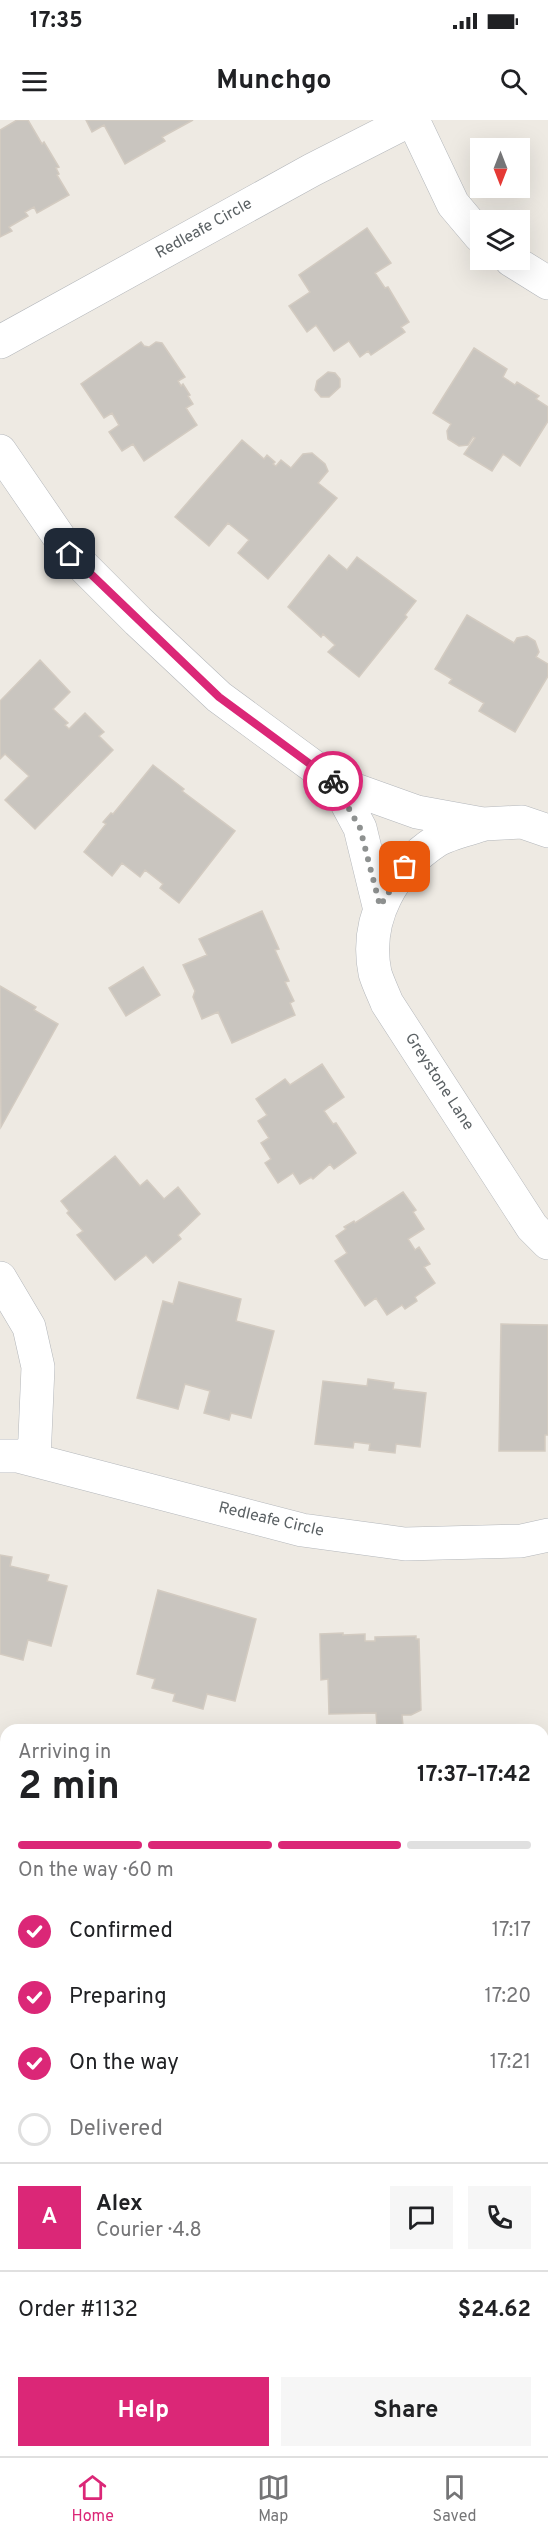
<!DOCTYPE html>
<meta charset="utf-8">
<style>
:root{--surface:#fff;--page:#f6f6f6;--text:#202124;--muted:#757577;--line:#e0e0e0;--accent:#db2777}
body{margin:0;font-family:Overpass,sans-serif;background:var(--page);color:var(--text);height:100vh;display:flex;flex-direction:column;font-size:22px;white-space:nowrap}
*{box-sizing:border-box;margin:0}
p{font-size:20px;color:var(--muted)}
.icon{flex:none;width:33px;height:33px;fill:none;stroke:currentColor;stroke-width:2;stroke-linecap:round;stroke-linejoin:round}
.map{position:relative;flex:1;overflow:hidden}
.side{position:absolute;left:0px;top:1604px;width:549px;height:734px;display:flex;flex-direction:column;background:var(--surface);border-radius:18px 18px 0 0;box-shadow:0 6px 24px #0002}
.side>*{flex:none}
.needle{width:39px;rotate:180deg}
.controls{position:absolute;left:470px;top:18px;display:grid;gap:12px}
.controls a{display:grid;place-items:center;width:60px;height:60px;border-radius:0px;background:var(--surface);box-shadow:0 6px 24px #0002;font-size:30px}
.pin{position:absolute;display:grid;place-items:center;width:51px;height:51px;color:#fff;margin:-26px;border-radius:12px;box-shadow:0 3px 9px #0006}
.courier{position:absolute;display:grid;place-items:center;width:60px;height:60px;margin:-30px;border:4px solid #db2777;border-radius:50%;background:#fff;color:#222;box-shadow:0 2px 8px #0007}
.overview em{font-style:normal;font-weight:700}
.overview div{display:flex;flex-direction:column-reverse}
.overview{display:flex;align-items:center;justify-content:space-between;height:102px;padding:0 18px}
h1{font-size:39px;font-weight:700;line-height:45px}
.bar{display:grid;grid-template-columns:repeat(4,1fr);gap:9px 6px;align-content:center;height:72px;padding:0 18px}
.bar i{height:8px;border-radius:4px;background:var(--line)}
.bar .on{background:var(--accent)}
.bar p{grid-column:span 4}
.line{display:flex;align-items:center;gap:15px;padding:0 18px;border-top:2px solid var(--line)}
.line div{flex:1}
.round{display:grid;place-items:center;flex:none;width:63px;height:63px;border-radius:0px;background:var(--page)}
ol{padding:0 18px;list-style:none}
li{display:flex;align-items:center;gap:18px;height:66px}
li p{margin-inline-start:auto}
li .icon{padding:6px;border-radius:50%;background:var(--accent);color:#fff;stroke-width:4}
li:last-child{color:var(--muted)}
li i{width:33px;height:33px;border:3px solid var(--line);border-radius:50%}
.cta{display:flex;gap:12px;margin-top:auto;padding:12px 18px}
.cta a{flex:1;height:69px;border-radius:0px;background:var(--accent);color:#fff;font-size:24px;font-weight:700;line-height:69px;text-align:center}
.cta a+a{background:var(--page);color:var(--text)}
.status{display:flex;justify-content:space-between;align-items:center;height:42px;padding:0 30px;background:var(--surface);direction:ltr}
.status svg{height:16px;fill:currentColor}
header{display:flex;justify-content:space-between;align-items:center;height:78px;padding:0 18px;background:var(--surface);font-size:27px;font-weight:700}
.dock{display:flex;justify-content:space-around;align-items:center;height:84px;border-top:2px solid var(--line);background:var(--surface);font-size:16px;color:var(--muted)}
.dock a{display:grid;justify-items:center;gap:3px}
.dock .on{color:var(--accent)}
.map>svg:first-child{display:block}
</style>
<div class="status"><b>17:35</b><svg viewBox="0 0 49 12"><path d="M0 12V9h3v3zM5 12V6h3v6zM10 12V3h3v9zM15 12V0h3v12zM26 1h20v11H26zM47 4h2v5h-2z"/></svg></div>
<header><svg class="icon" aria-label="menu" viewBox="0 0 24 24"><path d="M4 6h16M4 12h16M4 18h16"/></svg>Munchgo<svg class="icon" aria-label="search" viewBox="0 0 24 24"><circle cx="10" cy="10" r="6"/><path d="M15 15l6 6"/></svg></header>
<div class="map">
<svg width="548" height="2336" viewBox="0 0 548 2336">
<rect width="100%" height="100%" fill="#eeeae3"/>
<path fill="#c9c5bf" stroke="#d3cbc1" stroke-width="1.5" d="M 17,0 L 28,0 L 42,24 L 44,22 L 59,47 L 56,48 L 59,54 L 57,55 L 69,75 L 37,93 L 34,87 L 25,92 L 28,96 L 9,107 L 12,111 L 0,117 L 0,10 Z
M 86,0 L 193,0 L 162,17 L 165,21 L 125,44 L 104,5 L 92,12 Z
M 367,108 L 391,143 L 375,153 L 385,168 L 388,167 L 409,202 L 401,207 L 405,212 L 371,235 L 368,231 L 360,237 L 349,221 L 334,231 L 316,205 L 307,212 L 289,186 L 310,172 L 299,155 Z
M 141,222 L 144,226 L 149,227 L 156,222 L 162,223 L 185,257 L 178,261 L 181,266 L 183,264 L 190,275 L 188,276 L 193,284 L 186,288 L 197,305 L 144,341 L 133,324 L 122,331 L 109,312 L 119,305 L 112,293 L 104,298 L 81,264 Z
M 474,228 L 507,249 L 503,257 L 515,265 L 517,262 L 539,276 L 536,279 L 548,287 L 548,301 L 520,346 L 503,334 L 492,351 L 464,334 L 475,318 L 473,317 L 468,325 L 459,326 L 448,319 L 447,311 L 451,304 L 433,293 Z
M 328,252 L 335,253 L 340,259 L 340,267 L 329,277 L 321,277 L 315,270 L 317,261 Z
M 242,320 L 264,339 L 267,335 L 275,342 L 273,344 L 276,346 L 281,340 L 291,348 L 303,334 L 312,333 L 325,344 L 328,351 L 318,363 L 337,378 L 268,459 L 238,433 L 249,420 L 228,403 L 209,426 L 175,397 Z
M 329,435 L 347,450 L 357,437 L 416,481 L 405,495 L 407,497 L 359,557 L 328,532 L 335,525 L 323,514 L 321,517 L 288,487 Z
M 467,495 L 514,523 L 517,518 L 527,516 L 535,521 L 539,532 L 536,537 L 548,544 L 548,556 L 515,612 L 479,591 L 484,583 L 449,563 L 452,559 L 435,549 Z
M 40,540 L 70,572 L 53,589 L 68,603 L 65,605 L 69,609 L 85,593 L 104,612 L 99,616 L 113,630 L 35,709 L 5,680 L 29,656 L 5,634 L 0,639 L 0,581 Z
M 153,645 L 184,669 L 182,671 L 235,711 L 179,783 L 160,768 L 163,764 L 145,750 L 140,757 L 122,743 L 112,756 L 84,732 L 106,704 L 103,702 L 111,693 L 113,694 Z
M 262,791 L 279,829 L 275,830 L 289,861 L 285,862 L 294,881 L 290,883 L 295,895 L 232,923 L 218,892 L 202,899 L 193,877 L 195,871 L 183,845 L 207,835 L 199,819 Z
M 143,847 L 160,875 L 126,896 L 109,868 Z
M 0,866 L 36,887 L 34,890 L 58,904 L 1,1007 Z
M 322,944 L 344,977 L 324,991 L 333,1004 L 336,1003 L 356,1033 L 334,1049 L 330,1044 L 313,1059 L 311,1057 L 300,1064 L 293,1053 L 278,1063 L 265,1043 L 271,1039 L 261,1023 L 269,1018 L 258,1001 L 267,995 L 256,979 L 285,959 L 290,965 Z
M 115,1036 L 140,1066 L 147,1060 L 164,1079 L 178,1067 L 200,1094 L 178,1115 L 181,1119 L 153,1143 L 146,1135 L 115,1160 L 77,1115 L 83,1111 L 67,1093 L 69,1091 L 61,1081 Z
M 403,1072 L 416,1090 L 413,1092 L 424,1109 L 408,1119 L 415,1130 L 419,1127 L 430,1144 L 424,1147 L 435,1163 L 415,1177 L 417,1181 L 405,1189 L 402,1185 L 387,1195 L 376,1178 L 365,1186 L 335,1141 L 347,1133 L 336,1116 L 346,1109 L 344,1107 L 354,1101 L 355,1103 Z
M 179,1162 L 241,1179 L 236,1201 L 274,1211 L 251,1298 L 231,1293 L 229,1300 L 204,1293 L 210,1271 L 185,1264 L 178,1289 L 137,1278 L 163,1181 L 173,1184 Z
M 501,1204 L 548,1205 L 548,1315 L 545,1315 L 545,1331 L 499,1331 Z
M 368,1259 L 394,1263 L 393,1269 L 426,1273 L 420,1327 L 396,1324 L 395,1333 L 369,1330 L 370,1324 L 354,1322 L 353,1328 L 315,1324 L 323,1261 L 367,1266 Z
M 0,1435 L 12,1437 L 10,1446 L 49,1455 L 47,1461 L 67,1466 L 51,1526 L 28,1520 L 23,1540 L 0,1534 Z
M 158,1470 L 256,1499 L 235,1581 L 207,1574 L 203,1589 L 173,1581 L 175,1574 L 152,1568 L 155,1559 L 137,1554 Z
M 343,1513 L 343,1515 L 365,1514 L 365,1521 L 375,1521 L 375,1517 L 416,1516 L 416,1519 L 419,1519 L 421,1590 L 411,1595 L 402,1595 L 403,1606 L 377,1607 L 376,1593 L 329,1594 L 328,1559 L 321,1560 L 320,1514 Z
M 0,1675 L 6,1675 L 6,1748 L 0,1747 Z
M 548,1693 L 548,1716 L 543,1701 L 543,1695 Z
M 0,2031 L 6,2032 L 6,2139 L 0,2138 Z"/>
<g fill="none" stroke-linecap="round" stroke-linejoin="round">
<defs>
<path id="street" d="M 413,0 L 453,84 L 480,116
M 511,140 L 548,163
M 0,222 L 312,50 L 410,0
M 0,331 L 70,433 L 138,501 L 219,577 L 336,663 L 417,692 L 483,704 L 522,702 L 548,711
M 336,663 L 360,708 L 379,786
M 482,705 C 468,709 451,713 438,720 C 393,749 364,798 375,853 C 378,863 383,873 387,883 L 532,1107 L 548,1123
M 0,1158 L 29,1207 L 38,1247 L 34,1340
M 0,1336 L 18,1336 L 302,1410 L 405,1424 L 521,1421 L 548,1415
M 543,1883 L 548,1881
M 478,2331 L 506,2336
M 327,2336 L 333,2331"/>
</defs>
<use href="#street" stroke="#b4b7bb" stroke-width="34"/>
<use href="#street" stroke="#fff" stroke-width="33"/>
</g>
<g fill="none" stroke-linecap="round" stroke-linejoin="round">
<path stroke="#8e9190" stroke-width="6" stroke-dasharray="0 10.8" d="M 333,661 L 360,708 L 380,786 L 405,747"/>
<path stroke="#db2777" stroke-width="8" d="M 70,434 L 219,577 L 333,661"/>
</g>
<g text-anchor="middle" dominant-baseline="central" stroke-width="6" stroke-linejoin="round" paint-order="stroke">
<g font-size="16" fill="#5b6164" stroke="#fff">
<text transform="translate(204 109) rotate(-29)">Redleafe Circle</text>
<text transform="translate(439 962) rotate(57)">Greystone Lane</text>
<text transform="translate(271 1400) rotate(13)">Redleafe Circle</text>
</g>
</g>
</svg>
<div class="controls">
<a><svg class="needle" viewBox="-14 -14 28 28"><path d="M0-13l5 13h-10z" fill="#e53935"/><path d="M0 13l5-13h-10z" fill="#757577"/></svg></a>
<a><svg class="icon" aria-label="layers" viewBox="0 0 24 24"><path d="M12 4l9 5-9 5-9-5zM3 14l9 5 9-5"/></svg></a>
</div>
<div class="pin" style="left:405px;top:747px;background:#ea580c"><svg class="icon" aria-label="bag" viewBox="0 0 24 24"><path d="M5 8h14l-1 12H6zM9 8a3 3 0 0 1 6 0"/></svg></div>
<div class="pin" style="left:70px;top:434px;background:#1f2937"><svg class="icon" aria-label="home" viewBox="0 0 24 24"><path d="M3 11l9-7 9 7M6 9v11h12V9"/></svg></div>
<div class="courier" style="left:333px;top:661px"><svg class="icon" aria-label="bike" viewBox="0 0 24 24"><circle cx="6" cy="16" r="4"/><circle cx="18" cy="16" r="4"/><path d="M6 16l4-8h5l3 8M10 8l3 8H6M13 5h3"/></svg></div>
<section class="side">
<div class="overview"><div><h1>2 min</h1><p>Arriving in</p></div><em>17:37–17:42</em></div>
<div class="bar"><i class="on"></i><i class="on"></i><i class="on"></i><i></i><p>On the way · 60 m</p></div>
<ol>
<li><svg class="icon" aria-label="check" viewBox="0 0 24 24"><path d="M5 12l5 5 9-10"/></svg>Confirmed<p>17:17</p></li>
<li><svg class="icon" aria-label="check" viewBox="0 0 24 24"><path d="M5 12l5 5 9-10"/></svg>Preparing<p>17:20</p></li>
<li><svg class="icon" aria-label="check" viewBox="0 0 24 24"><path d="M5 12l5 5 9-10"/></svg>On the way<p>17:21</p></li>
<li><i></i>Delivered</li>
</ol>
<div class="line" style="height:108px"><b class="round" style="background:var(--accent);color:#fff">A</b><div><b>Alex</b><p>Courier · 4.8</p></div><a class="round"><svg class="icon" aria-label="chat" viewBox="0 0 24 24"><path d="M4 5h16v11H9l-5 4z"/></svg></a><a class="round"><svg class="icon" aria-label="phone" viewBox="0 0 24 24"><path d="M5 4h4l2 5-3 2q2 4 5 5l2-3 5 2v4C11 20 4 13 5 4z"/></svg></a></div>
<div class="line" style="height:78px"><div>Order #1132</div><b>$24.62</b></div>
<div class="cta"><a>Help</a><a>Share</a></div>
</section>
</div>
<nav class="dock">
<a class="on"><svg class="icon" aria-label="home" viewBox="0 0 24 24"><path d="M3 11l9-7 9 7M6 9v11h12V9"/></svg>Home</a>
<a><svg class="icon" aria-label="map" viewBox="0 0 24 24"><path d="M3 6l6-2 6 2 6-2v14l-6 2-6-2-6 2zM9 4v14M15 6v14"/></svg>Map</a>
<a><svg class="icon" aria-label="saved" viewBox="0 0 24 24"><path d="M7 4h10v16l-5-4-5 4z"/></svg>Saved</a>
</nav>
